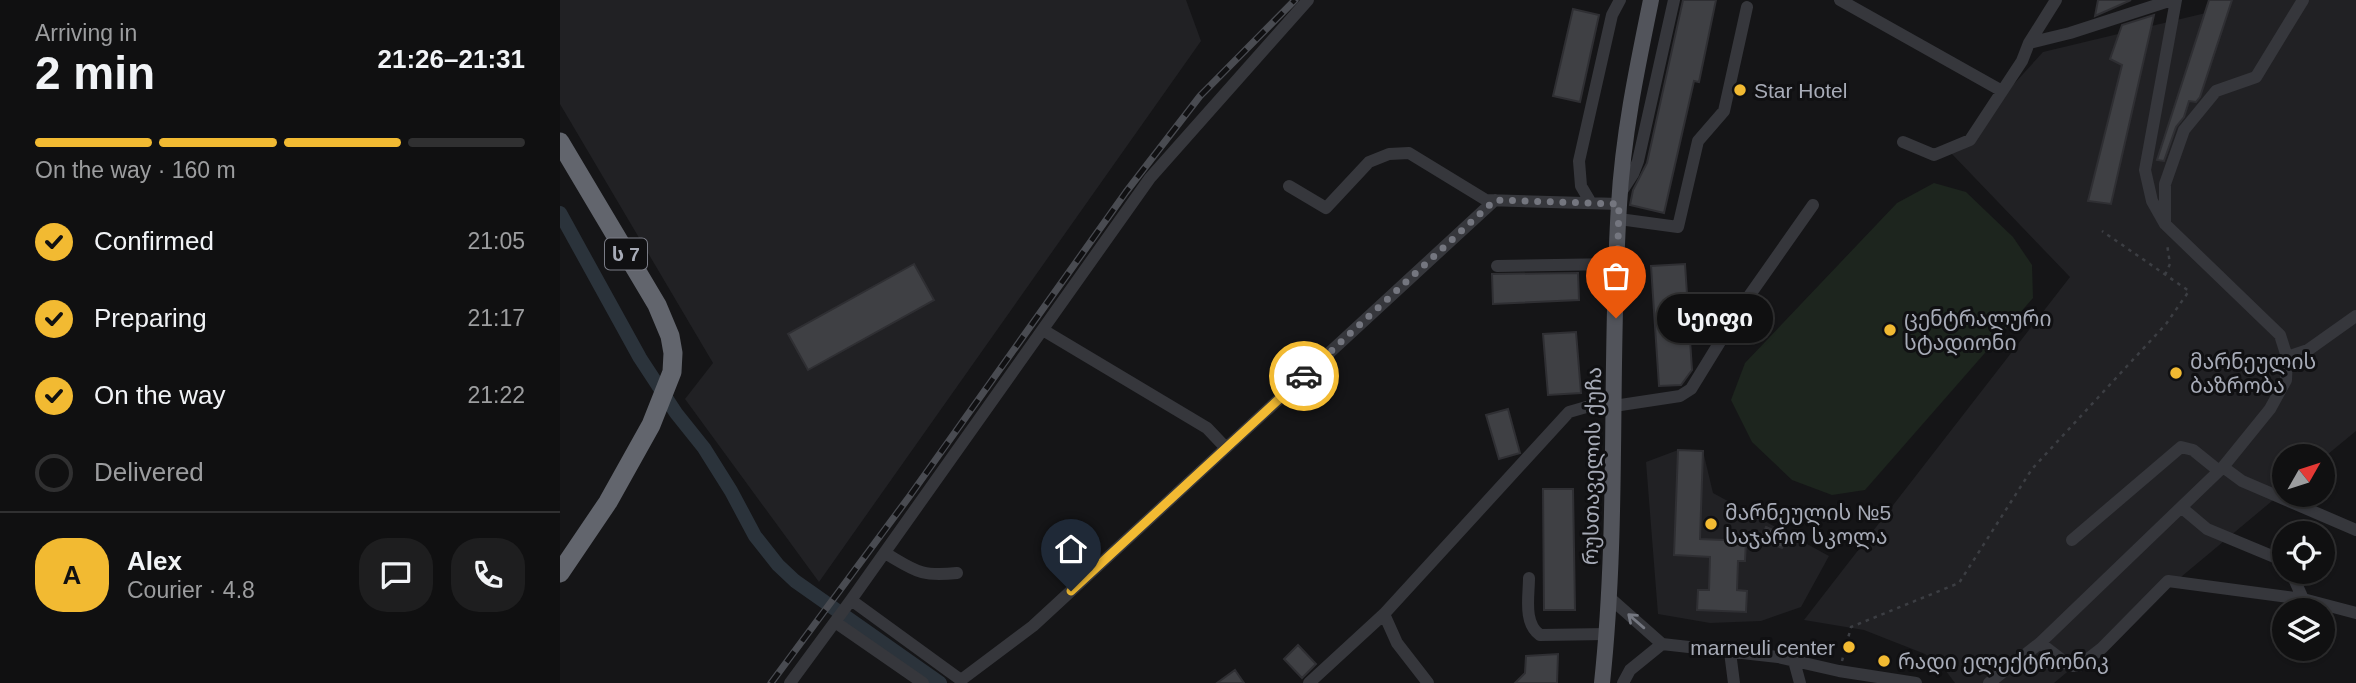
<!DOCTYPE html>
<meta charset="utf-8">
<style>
:root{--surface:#101011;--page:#1e1e1f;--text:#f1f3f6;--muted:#9c9d9f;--line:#303031;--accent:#f2ba32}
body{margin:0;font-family:Arial,"Noto Sans Georgian",sans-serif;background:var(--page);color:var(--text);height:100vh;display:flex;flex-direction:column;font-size:26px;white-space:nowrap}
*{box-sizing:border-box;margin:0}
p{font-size:23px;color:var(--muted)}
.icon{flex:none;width:38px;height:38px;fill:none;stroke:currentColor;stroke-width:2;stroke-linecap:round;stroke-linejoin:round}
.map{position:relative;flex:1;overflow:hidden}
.sheet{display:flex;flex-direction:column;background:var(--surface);width:560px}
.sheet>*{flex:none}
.needle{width:46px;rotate:51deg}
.fabs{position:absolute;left:1712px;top:444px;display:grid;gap:14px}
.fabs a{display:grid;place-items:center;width:63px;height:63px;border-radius:50%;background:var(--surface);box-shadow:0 2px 5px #0004,0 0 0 2px var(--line);font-size:35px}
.pin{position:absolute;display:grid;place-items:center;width:60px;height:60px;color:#fff;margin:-72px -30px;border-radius:50% 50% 50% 0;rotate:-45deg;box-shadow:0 0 7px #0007}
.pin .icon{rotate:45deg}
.courier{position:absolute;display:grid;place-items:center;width:70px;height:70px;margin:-35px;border:5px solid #f2ba32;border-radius:50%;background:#fff;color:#222;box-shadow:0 2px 9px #0007}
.bubble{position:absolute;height:49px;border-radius:24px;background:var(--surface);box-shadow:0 2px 5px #0004,0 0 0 2px var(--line);font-size:23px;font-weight:700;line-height:49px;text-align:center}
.headline em{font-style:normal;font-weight:700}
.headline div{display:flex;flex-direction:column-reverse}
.headline{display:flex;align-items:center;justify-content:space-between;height:119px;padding:0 35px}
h1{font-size:46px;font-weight:700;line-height:52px}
.bar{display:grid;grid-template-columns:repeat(4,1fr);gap:10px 7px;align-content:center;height:84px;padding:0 35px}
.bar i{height:9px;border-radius:5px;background:var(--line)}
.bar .active{background:var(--accent)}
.bar p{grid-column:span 4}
.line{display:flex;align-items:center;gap:18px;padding:0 35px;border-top:2px solid var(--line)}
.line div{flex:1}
.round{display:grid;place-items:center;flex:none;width:74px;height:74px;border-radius:28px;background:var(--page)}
ol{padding:0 35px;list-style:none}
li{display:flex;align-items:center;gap:21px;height:77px}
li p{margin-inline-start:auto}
li .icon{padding:7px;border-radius:50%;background:var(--accent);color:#111;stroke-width:4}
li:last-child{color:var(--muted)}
li i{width:38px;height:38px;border:4px solid var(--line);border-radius:50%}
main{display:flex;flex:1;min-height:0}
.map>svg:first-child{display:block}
</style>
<main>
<section class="sheet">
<div class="headline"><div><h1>2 min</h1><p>Arriving in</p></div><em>21:26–21:31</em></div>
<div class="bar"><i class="active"></i><i class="active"></i><i class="active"></i><i></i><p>On the way · 160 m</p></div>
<ol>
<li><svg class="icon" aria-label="check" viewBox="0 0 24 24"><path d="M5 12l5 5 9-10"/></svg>Confirmed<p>21:05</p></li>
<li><svg class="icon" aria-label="check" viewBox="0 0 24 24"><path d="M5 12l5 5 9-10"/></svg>Preparing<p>21:17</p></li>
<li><svg class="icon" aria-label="check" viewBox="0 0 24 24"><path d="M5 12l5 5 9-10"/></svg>On the way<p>21:22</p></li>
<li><i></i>Delivered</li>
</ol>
<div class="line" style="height:126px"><b class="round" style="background:var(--accent);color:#111">A</b><div><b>Alex</b><p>Courier · 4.8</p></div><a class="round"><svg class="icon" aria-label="chat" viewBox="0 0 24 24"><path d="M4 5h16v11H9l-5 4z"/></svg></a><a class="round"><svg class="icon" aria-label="phone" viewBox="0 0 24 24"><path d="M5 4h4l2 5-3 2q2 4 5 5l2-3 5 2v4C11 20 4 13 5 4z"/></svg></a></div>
</section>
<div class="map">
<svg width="1796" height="683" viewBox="0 0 1796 683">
<rect width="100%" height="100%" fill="#151517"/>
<path fill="#212124" d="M 0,0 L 626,0 L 641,41 L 259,582 L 125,399 L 153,363 L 0,104 Z
M 1653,0 L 1796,0 L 1796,431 L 1762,459 L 1762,457 L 1724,457 L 1724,491 L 1494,683 L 1395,683 L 1386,671 L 1365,654 L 1304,630 L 1244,620 L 1510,277 L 1391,153 L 1483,52 L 1650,12 Z
M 1118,450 L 1143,451 L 1153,493 L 1269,556 L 1241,607 L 1201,621 L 1150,623 L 1098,614 L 1086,462 Z"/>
<path fill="#1d251e" d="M 1374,183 L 1406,192 L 1453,237 L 1472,265 L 1473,298 L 1305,490 L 1272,495 L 1232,480 L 1192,442 L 1171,400 L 1185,363 L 1337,203 Z"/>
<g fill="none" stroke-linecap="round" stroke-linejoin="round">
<path stroke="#2b333b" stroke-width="14" d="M 0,213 L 80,358 L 116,413 L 144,448 L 171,491 L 195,536 L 218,565 L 235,581 L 380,683"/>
</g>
<path fill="#3f4044" stroke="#2f2f33" stroke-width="2" d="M 1123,0 L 1156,0 L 1139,82 L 1134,81 L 1104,213 L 1070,205 L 1073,190 L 1087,163 Z
M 1538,0 L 1571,0 L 1535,16 Z
M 1649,0 L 1672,0 L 1640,97 L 1636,102 L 1629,101 L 1624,117 L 1616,127 L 1604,161 L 1597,160 Z
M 1013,9 L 1039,15 L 1020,102 L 993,96 Z
M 1594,15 L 1551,204 L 1528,201 L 1562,65 L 1550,59 L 1562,25 Z
M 354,264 L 374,300 L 248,370 L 228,334 Z
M 1125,264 L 1132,370 L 1121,385 L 1099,386 L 1091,266 Z
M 1018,273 L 1019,300 L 933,304 L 932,274 Z
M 1016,332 L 1021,393 L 988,395 L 983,334 Z
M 948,409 L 960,453 L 939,459 L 926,415 Z
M 1118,450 L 1143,451 L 1140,539 L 1186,541 L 1185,561 L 1178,561 L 1177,590 L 1187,591 L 1186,612 L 1137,610 L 1138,590 L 1149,590 L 1150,557 L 1114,555 Z
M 983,489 L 1013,489 L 1015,610 L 984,610 Z
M 1206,527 L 1227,536 L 1222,548 L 1201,540 Z
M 738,645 L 756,664 L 742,678 L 724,659 Z
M 998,654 L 997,683 L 955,683 L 965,673 L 966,656 Z
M 675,670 L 684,683 L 657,683 Z"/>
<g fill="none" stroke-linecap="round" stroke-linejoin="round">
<path stroke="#3c3e43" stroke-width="2.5" stroke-dasharray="3.5 5" stroke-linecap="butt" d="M 1605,275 L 1610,264 L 1607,244
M 1282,661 L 1291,627 L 1399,583 L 1472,469 L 1606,324 L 1629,291 L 1542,231"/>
<path stroke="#36373c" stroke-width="12" d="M 1280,0 L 1442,91
M 1469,43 L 1510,33 L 1612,0
M 1343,142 L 1374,155 L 1410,140 L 1462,61 L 1469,43 L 1496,0
M 729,186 L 766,208 L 809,162 L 829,154 L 849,153 L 926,200 L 1059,204
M 1060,194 L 1073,174 L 1078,161 L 1114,0
M 1031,203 L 1021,186 L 1019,161 L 1052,15 L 1060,0
M 1059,219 L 1118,227 L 1138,141 L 1164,111 L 1187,7
M 1605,224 L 1605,184 L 1624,130 L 1656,91 L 1696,77 L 1743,0
M 937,266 L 1057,264
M 483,330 L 647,428 L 666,448
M 1727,357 L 1748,350 L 1796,316
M 1054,406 L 1120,396 L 1131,389 L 1182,306 L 1253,205
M 1663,467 L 1682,481 L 1796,530
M 1622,508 L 1647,529 L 1724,561
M 1512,540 L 1621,447 L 1633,450 L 1659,471
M 325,553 C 356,571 360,577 397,573
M 1731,572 L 1743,599 L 1796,613
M 969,578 C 969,596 963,623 980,635 L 1047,634
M 1050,598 L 1102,644 L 1218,657 L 1279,671 L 1356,683
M 291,600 L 401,680 L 473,626 L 935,200
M 824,614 L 837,643 L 868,683
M 275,622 L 363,683
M 1480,643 L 1510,666 L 1519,666 L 1542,648 L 1608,581 L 1743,599
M 1170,652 L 1174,683
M 1234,661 L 1240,683
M 230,683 L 291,600 L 590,178 L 748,0
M 749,683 L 824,614 L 1009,412 L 1054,399
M 1063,683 L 1070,670 L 1102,644
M 1429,683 L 1480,643 L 1663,467 L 1710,409 L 1726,380 L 1727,357 L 1720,335 L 1605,224 L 1592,201 L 1585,170 L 1616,0"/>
<path stroke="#52545b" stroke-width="16" d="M 1042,683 C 1059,524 1049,364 1059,205 C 1063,135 1077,68 1091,0"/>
<path stroke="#62656d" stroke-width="19" d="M 0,142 L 97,305 L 110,336 L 113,353 L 112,372 L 91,425 L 48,502 L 0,573"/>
<defs>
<path id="rail" d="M 211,683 L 349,497 L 566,192 L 640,96 L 735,0"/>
</defs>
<use href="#rail" stroke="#494b51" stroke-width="7"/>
<use href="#rail" stroke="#101012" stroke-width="4.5" stroke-dasharray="13" stroke-linecap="butt"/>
</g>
<defs><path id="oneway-shaft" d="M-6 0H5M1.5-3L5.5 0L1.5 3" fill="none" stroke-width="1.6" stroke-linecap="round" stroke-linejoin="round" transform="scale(1.75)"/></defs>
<use stroke="#747780" href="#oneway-shaft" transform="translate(1076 621) rotate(-139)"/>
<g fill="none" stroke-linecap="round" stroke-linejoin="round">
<path stroke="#74767f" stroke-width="7" stroke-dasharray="0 12.6" d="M 744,376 L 935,200 L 1059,204 L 1056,318"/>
<path stroke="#f2ba32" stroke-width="9" d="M 511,591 L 744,376"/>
</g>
<g fill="#f2ba32" stroke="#101012" stroke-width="2.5">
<circle cx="1180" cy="90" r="7"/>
<circle cx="1330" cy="330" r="7"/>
<circle cx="1616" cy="373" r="7"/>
<circle cx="1151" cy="524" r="7"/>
<circle cx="1289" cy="647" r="7"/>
<circle cx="1324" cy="661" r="7"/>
</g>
<g text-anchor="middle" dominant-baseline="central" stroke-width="6" stroke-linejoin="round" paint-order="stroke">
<rect fill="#101012" stroke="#7a7c86" stroke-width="2" x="45" y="238.5" width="42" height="31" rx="5"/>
<g font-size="19" font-weight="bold" fill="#a7abb7">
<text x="66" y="254">ს 7</text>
</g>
<g font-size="21" fill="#a7abb7" stroke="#101012" text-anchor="start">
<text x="1194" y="90">Star Hotel</text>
<text x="1344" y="318">ცენტრალური<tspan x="1344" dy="24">სტადიონი</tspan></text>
<text x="1630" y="361">მარნეულის<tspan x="1630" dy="24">ბაზრობა</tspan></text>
<text x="1165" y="512">მარნეულის №5<tspan x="1165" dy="24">საჯარო სკოლა</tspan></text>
<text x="1275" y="647" text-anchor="end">marneuli center</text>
<text x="1338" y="661">რადი ელექტრონიკ</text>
</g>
<g font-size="21" fill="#a7abb7" stroke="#101012">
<text transform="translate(1032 466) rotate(-89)">რუსთაველის ქუჩა</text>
</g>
</g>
</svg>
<div class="fabs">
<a><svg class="needle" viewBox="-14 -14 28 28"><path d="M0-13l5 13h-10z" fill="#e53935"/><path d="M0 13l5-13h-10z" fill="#9c9d9f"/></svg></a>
<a><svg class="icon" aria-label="locate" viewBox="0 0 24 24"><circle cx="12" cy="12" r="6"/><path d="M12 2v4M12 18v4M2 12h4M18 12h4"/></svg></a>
<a><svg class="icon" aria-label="layers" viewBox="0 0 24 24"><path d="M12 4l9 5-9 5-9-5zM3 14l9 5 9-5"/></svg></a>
</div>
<div class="pin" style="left:1056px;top:318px;background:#ea580c"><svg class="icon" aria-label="bag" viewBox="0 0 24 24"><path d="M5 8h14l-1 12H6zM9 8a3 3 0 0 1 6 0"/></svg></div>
<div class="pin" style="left:511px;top:591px;background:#1f2937"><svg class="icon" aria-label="home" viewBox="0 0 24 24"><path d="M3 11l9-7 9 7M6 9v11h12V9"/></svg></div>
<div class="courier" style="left:744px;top:376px"><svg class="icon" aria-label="car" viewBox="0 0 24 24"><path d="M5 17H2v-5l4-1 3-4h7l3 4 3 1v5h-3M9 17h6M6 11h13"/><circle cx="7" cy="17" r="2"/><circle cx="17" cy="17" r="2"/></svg></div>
<div class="bubble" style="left:1097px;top:294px;width:116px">სეიფი</div>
</div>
</main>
